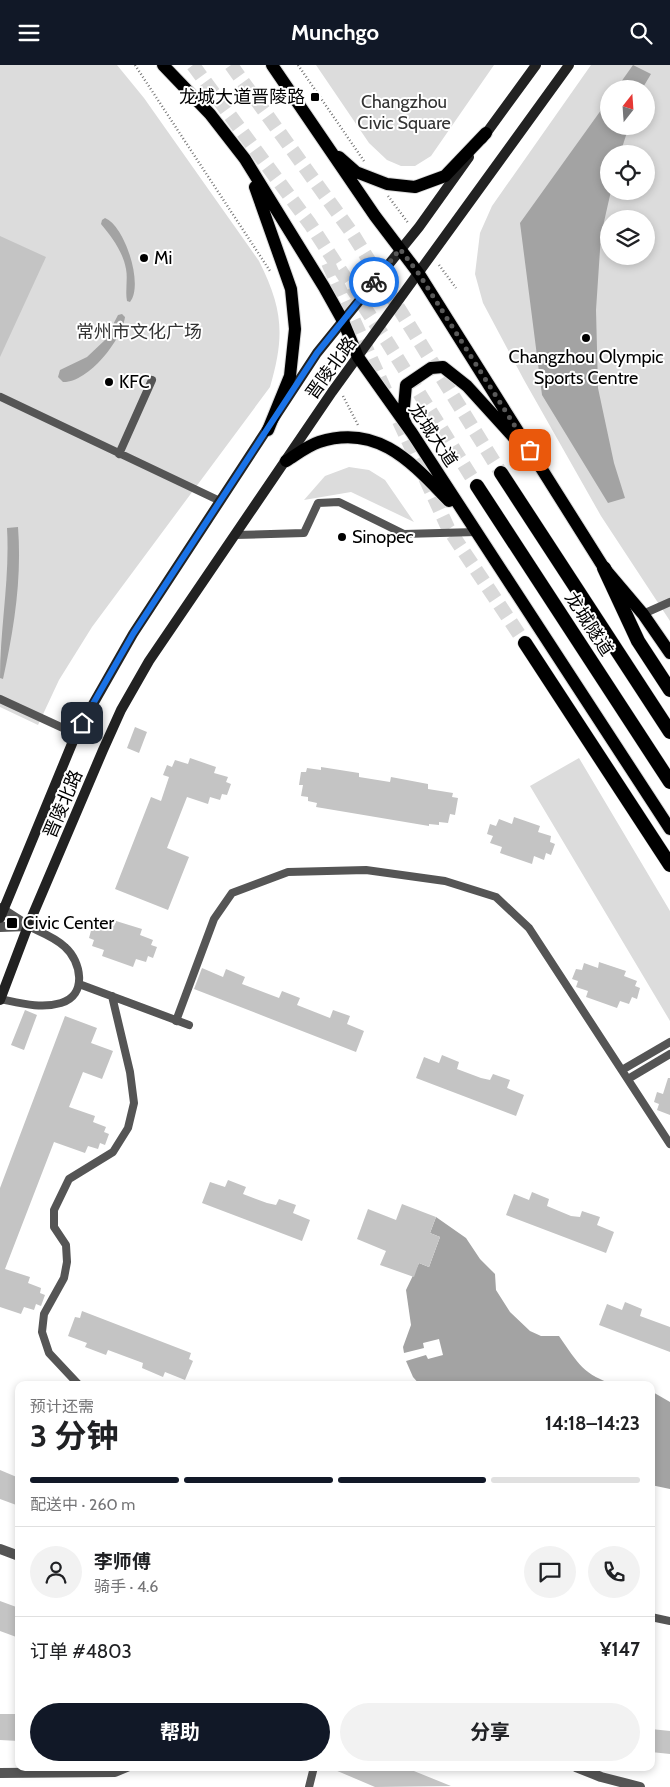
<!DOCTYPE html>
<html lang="zh">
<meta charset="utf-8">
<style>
:root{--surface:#fff;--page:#f2f2f2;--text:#202124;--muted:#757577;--line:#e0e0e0;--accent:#111827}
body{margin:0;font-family:Cabin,"Noto Sans SC",sans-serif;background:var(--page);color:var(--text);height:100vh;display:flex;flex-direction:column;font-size:19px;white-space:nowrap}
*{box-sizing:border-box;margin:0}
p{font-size:16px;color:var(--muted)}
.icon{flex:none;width:28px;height:28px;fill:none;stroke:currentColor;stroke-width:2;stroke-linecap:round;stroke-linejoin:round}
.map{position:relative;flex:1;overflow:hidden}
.drawer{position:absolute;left:15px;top:1316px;width:640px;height:390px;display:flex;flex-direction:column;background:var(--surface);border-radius:10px;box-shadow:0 2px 8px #0003}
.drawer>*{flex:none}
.needle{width:32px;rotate:17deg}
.fabs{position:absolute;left:600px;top:15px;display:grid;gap:10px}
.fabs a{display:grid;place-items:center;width:55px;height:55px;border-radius:50%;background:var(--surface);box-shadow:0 2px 8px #0003;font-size:25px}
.pin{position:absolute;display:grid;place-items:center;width:42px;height:42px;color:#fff;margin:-21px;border-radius:10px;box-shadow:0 2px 8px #0006}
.courier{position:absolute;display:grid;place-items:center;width:50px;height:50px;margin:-25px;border:4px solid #1a73e8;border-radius:50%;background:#fff;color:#222;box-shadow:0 1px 6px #0007}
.headline em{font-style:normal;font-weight:700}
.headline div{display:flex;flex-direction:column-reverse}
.headline{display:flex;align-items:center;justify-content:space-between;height:85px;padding:0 15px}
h1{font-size:32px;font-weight:700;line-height:38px}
.bar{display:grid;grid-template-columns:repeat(4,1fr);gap:8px 5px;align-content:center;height:60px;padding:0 15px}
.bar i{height:6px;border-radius:4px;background:var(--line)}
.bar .active{background:var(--accent)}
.bar p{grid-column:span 4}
.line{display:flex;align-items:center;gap:12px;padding:0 15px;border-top:1px solid var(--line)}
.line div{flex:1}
.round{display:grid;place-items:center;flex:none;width:52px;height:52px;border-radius:26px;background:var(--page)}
.cta{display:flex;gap:10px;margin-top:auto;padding:10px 15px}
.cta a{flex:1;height:58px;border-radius:30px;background:var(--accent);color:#fff;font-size:20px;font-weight:700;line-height:58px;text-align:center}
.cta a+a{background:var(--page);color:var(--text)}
header{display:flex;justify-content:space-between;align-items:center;height:65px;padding:0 15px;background:var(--accent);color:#fff;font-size:22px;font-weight:700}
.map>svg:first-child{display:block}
</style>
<header><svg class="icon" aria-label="menu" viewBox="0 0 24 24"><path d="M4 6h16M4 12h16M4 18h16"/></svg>Munchgo<svg class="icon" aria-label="search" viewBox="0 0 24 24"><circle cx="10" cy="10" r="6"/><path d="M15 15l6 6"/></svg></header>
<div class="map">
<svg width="670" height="1722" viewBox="0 0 670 1722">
<rect width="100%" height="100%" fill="#fff"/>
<path fill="#dcdcdc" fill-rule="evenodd" d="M 0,0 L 117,0 L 144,33 L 259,196 C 283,244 285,271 270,322 L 92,562 L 59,615 L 38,660 L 0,642 Z
M 316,0 L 494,0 L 431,91 L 415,101 L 401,101 L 387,95 L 369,78 Z
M 591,0 L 670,0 L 670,556 L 601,451 L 524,315 L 483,238 L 475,209 L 480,168 L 492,141 ZM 609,24 L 646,24 L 646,61 L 609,61 ZM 609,89 L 646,89 L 646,126 L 609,126 ZM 609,154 L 646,154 L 646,191 L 609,191 Z
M 349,402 L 369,405 L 385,415 L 414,457 L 351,427 L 304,435 L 325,411 Z
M 579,693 L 670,846 L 670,956 L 530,721 Z"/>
<path fill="#a3a3a3" d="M 633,0 L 651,9 L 642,24 L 616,24 Z
M 609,34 L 609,61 L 629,61 L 620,89 L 609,89 L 609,126 L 611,126 L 601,170 L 596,245 L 598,323 L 614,398 L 625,433 L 608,438 L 542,330 L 520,158 Z
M 105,153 C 125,161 144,220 130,237 L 127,236 C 125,226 128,214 126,204 C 123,187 112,172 101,159 L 102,155 Z
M 122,249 L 125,252 C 122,275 88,318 63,317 L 58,312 L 60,305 L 87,292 L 105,275 L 118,250 Z
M 18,462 C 22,514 14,564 3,614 L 0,613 C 0,562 10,514 7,463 Z
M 436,1152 L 466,1173 L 480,1194 L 495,1209 L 496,1225 L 510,1247 L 530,1266 L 541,1271 L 559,1271 C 578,1298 583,1310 616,1320 L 420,1320 L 413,1312 L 406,1296 L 426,1290 L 428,1294 L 443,1290 L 439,1274 L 423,1278 L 424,1283 L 404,1288 L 403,1282 L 411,1260 L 406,1225 L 419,1198 L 429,1202 L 440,1172 L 430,1168 Z
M 651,1326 L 670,1337 L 670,1424 L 651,1420 Z"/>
<path fill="#c4c4c4" d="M 0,171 L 46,192 L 0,292 Z
M 135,662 L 147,667 L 139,688 L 127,683 Z
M 190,693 L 216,702 L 214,708 L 228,712 L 226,717 L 231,719 L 227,730 L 222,729 L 220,735 L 210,732 L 208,739 L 187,732 L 167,783 L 189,792 L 168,845 L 115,824 L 151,732 L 161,736 L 169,712 L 163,710 L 167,700 L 172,702 L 175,695 L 188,699 Z
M 321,702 L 359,708 L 359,712 L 390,717 L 391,712 L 428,719 L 428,724 L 453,728 L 452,732 L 458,733 L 455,750 L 450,749 L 448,758 L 439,757 L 439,760 L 429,759 L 429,761 L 316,742 L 317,738 L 308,736 L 308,732 L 301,731 L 303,720 L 299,720 L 301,707 L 306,707 L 307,703 L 321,705 Z
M 514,752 L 540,761 L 538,767 L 551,771 L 550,777 L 555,779 L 551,790 L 546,788 L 544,795 L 534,791 L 532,799 L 500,788 L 502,782 L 490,778 L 493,771 L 487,769 L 490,759 L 496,761 L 499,754 L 512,759 Z
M 116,856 L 142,864 L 140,870 L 153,875 L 151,880 L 157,882 L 153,893 L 148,891 L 146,897 L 136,894 L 133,902 L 102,891 L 104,885 L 92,881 L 94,875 L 89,873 L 92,862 L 98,864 L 100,857 L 114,861 Z
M 599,897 L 626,906 L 624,911 L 637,916 L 635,921 L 640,923 L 637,934 L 632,932 L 629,939 L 620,936 L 617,943 L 586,932 L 588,926 L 576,922 L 578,916 L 572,914 L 576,904 L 582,905 L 584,898 L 598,903 Z
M 202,903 L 223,912 L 226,904 L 245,912 L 242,919 L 279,933 L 282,926 L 300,933 L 297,940 L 330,953 L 333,945 L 350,951 L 347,959 L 364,966 L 356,987 L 194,924 Z
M 25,945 L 37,950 L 24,985 L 11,980 Z
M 65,951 L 97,963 L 91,978 L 113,986 L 102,1014 L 83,1007 L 69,1042 L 95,1051 L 93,1057 L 106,1062 L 104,1067 L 109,1069 L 105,1080 L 100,1078 L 98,1084 L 88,1081 L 85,1088 L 54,1077 L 5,1204 L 30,1212 L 28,1218 L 41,1223 L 40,1228 L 45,1230 L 41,1241 L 36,1239 L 34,1245 L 24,1242 L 21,1249 L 0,1242 L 0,1123 Z
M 442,990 L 459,997 L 457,1004 L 481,1013 L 490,1015 L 493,1009 L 510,1015 L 507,1023 L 524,1030 L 516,1051 L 416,1013 L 424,992 L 439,998 Z
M 668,1013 L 670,1013 L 670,1050 L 657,1045 L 659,1039 L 654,1037 L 657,1027 L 663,1029 Z
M 228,1115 L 246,1122 L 243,1129 L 267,1138 L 276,1140 L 279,1134 L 296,1140 L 293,1148 L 310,1155 L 302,1176 L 202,1138 L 210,1117 L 225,1122 Z
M 532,1127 L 549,1134 L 547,1141 L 571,1151 L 580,1152 L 582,1146 L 600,1152 L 597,1160 L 614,1167 L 606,1188 L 506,1150 L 514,1129 L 529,1135 Z
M 402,1139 L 436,1152 L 430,1168 L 440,1172 L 429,1202 L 419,1198 L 414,1212 L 380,1200 L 386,1186 L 357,1174 L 368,1144 L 396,1155 Z
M 625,1237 L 642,1244 L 640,1251 L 670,1262 L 670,1287 L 599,1260 L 607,1239 L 622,1245 Z
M 82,1246 L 191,1288 L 189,1294 L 193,1296 L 185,1315 L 165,1307 L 163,1312 L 142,1303 L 143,1298 L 108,1285 L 106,1290 L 85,1282 L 87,1278 L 68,1271 L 75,1252 L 80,1253 Z
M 0,1405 L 19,1413 L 19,1441 L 0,1434 Z
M 0,1536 L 19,1543 L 19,1573 L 0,1566 Z
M 0,1649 L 19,1649 L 19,1676 L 0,1675 Z
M 651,1664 L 670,1666 L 670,1689 L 651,1687 Z
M 328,1702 L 404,1702 L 451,1721 L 375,1722 Z"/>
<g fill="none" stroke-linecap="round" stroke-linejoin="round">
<path stroke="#d9d9d9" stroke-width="14" stroke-dasharray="14 7" stroke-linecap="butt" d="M 193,0 L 310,159 L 388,278 L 477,421
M 231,0 L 352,168 L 501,408
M 328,198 L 386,327
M 399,356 L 448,463 L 525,578"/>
<defs>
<path id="primary" d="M 163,0 L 210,49 L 245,94 L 324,222 L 343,256 L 358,292 L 412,368 L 670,764
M 272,0 L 375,151 L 419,209 L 604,503 L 643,549 L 670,588
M 339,92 L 356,107 L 387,119 L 415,122 L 445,111 L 486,68
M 255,122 L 291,224 L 295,264 L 290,311 L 268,365
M 406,359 L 403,353 L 406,320 L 431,303 L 443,302 L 467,321 L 518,377
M 286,396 C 296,390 307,381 319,377 C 378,358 412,398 449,436"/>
<path id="trunk" d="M 501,408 L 670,667
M 477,421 L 670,717
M 604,503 L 638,576 L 670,625
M 525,578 L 670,800"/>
</defs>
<use href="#primary" stroke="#dbdbdb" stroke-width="14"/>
<use href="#trunk" stroke="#dbdbdb" stroke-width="15"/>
<path stroke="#777" stroke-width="2.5" stroke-dasharray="1 2.5" stroke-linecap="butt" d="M 135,0 L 270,206
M 298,0 L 364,96
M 388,131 L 409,159
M 439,200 L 456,223
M 324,299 L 330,310
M 343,331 L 358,360"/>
<path stroke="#555" stroke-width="8" d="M 1,332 L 220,436
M 119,389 L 152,315
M 235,470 L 304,468 L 318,438 L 339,437 L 404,469 L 476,467
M 643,549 L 670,537
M 0,634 L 76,669
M 79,919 L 189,960
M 0,934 C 20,938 41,944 61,938 C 88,930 81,896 65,882 C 55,872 40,867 28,861
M 176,956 L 214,854 L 232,828 L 288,807 L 366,805 L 445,816 L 496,832 L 529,863 L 670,1079
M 622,1005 L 670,977
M 628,1014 L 670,989
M 79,1320 L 49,1288 L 42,1267 L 44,1249 L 64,1213 L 67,1197 L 66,1180 L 54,1162 L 54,1145 L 69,1114 L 113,1087 L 128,1063 L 134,1038 L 130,1007 L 112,931
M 651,1552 L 670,1556
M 309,1722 L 314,1702"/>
<path stroke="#555" stroke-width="10" d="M 0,1708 L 115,1707 L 127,1702"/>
<path stroke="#555" stroke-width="10" d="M 0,843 L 28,861
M 0,862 L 28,861
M 0,1484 L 19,1491
M 576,1702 L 601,1712 L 640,1722"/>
<path stroke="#222" stroke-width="10" d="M 482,74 L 536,0
M 0,853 L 76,669 L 133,569 L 317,288 L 419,162 L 469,92
M 0,935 L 28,861 L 103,685 L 121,645 L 149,596 L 332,327 L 569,0"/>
<use href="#primary" stroke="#000" stroke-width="12"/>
<use href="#trunk" stroke="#000" stroke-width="14"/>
</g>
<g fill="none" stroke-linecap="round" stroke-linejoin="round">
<path stroke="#595959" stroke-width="5" stroke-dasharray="0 9" d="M 374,217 L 400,184 L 419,209 L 530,385"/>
<path stroke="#1a73e8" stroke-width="6" d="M 82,658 L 133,569 L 317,288 L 374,217"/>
</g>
<g fill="#000" stroke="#fff" stroke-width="2">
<rect x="310" y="27" width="10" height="10" rx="2.5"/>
<circle cx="144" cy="193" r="5"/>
<circle cx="586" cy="273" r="5"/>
<circle cx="109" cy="317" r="5"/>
<circle cx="342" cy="472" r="5"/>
<rect x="6" y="852" width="12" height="12" rx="2.5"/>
</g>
<g text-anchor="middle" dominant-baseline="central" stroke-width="4" stroke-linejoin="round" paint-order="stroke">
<g font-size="18" fill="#000" stroke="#fff" text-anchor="start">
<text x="305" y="32" text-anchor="end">龙城大道晋陵路</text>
<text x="154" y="193">Mi</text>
<text x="586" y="292" text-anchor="middle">Changzhou Olympic<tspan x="586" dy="21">Sports Centre</tspan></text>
<text x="119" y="317">KFC</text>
<text x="352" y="472">Sinopec</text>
<text x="23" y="858">Civic Center</text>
</g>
<g font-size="18" fill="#333" stroke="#fff">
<text x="404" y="37">Changzhou<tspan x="404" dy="21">Civic Square</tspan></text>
<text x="139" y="267">常州市文化广场</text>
</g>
<g font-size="18" fill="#000" stroke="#fff">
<text transform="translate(331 303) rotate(-54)">晋陵北路</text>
<text transform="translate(433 370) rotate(56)">龙城大道</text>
<text transform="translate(589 559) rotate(57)">龙城隧道</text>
<text transform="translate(63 739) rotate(-67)">晋陵北路</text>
</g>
</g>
</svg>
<div class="fabs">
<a><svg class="needle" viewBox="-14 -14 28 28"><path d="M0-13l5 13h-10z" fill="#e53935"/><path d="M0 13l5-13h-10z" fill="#757577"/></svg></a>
<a><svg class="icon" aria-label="locate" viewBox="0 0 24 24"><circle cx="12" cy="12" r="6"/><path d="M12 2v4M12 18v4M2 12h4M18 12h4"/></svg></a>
<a><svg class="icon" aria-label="layers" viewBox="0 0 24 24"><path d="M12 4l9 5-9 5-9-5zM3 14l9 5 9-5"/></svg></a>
</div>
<div class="pin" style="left:530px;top:385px;background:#ea580c"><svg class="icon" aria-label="bag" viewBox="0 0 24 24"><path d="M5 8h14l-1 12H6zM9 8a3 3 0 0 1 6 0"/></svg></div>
<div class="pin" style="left:82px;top:658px;background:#1f2937"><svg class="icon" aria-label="home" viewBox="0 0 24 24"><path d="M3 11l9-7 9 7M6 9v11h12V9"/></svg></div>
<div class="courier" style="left:374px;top:217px"><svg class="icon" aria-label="bike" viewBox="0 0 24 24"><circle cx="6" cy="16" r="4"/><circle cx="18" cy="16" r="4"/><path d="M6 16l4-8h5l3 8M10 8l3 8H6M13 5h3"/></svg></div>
<section class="drawer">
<div class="headline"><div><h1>3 分钟</h1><p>预计还需</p></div><em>14:18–14:23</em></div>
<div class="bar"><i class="active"></i><i class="active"></i><i class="active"></i><i></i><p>配送中 · 260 m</p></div>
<div class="line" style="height:90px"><a class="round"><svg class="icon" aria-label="person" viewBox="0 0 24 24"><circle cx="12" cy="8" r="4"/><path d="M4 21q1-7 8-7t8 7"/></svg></a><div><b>李师傅</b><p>骑手 · 4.6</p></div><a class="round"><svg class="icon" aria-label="chat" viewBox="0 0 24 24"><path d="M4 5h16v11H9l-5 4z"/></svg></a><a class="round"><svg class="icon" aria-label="phone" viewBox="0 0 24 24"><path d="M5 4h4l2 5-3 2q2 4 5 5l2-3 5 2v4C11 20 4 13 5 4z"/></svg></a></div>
<div class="line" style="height:65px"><div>订单 #4803</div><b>¥147</b></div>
<div class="cta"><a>帮助</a><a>分享</a></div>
</section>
</div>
